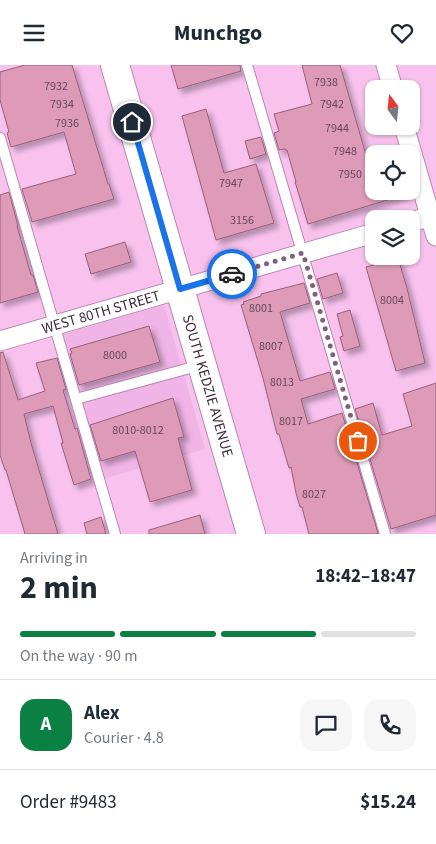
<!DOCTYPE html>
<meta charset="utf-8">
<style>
:root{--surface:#fff;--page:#f6f6f7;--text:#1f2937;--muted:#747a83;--line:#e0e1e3;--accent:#0b8043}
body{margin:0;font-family:"Source Sans 3",sans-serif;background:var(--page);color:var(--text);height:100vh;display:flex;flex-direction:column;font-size:19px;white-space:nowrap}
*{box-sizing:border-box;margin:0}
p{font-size:16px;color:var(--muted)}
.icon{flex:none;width:28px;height:28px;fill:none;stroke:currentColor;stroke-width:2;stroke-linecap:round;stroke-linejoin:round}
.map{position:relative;height:469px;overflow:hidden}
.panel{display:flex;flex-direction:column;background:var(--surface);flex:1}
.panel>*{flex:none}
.needle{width:32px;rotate:345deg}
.controls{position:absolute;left:365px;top:15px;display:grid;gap:10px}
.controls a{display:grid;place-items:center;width:55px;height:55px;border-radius:10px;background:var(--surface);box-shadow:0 1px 4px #0004;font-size:25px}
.pin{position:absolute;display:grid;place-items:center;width:42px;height:42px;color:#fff;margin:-21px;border:2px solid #fff;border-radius:50%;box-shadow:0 1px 5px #0007}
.courier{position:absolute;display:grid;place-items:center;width:50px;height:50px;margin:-25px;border:4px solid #1a73e8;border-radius:50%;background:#fff;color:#222;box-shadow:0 1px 6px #0007}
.summary em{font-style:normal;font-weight:700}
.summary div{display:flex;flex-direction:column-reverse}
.summary{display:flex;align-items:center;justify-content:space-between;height:85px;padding:0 20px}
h1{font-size:32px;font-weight:700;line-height:38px}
.bar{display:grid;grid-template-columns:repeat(4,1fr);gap:8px 5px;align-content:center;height:60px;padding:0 20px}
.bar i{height:6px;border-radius:4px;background:var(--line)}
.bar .on{background:var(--accent)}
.bar p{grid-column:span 4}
.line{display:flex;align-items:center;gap:12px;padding:0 20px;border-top:1px solid var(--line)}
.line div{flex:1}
.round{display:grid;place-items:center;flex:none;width:52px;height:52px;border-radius:15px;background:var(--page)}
header{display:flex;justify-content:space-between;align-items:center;height:65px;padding:0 20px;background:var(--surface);font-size:22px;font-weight:700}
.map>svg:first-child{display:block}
</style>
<header><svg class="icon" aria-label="menu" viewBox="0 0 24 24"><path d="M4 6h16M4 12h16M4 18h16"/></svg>Munchgo<svg class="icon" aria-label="heart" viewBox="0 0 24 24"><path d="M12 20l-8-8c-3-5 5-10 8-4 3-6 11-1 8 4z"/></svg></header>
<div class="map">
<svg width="436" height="469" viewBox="0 0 436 469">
<defs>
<filter id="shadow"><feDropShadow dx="4.5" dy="4.5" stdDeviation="2.5" flood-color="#0004"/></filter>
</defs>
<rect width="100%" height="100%" fill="#f8c1ee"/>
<path fill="#f0b4e6" d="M 164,240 L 205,384 L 99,415 L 57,271 Z"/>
<path fill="#dd9bb7" stroke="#9b5e79" filter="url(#shadow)" d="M 25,0 L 72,0 L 108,119 L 109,119 L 114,134 L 32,157 L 22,124 L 76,109 L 64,67 L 11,82 L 7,68 L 9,67 L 0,35 L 0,7 Z
M 171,0 L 240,0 L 241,6 L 178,24 Z
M 302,0 L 340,0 L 366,90 L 365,90 L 374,118 L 374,126 L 404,126 L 404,130 L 308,159 L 295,117 L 296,117 L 287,85 L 286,85 L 285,84 L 279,85 L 274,68 L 279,66 L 274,49 L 312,39 Z
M 206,44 L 224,108 L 256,99 L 274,158 L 216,175 L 182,51 Z
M 261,72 L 266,89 L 250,94 L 245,76 Z
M 9,127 L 18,161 L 17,161 L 31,210 L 33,210 L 38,227 L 0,238 L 0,130 Z
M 125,177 L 131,197 L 91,209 L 85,189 Z
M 398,193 L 407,223 L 425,298 L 396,306 L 366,202 Z
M 337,208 L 343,228 L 323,234 L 317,214 Z
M 304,218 L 310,238 L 280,247 L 300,316 L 330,307 L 335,324 L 301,334 L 308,359 L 342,348 L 378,468 L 376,469 L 309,469 L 302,442 L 300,442 L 296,428 L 291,402 L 289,403 L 279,369 L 277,369 L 263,313 L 241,240 L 244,239 L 243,237 L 261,231 L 261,229 Z
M 350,245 L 360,281 L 344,286 L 340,272 L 343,271 L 337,249 Z
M 149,261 L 160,297 L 79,320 L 70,289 L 72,288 L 70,284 Z
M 3,287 L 18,335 L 45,326 L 36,298 L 57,293 L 66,324 L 63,325 L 75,364 L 77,363 L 91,414 L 74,420 L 61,378 L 63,378 L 53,341 L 24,349 L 31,378 L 58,469 L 25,469 L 6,405 L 5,405 L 0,390 L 0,288 Z
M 436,318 L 436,450 L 391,464 L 355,344 L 373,338 L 382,370 L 412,361 L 403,329 Z
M 173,333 L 184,372 L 178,373 L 192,425 L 150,437 L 135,386 L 101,396 L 90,360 Z
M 200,450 L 205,469 L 149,469 L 149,465 Z
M 101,452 L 106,469 L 87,469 L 84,458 Z"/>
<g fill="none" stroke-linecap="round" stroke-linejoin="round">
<defs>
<path id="service" d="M 247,0 L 385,469
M 0,73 L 115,469
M 76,334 L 201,300"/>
<g id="minor">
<path d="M 386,0 L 393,24"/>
<path d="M 404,61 L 436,171"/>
<path d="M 411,157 L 436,150"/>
<path id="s1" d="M 0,276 L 374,168"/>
</g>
<g id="secondary">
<path id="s2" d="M 115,0 L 251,469"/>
</g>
</defs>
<use href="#service" stroke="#ba86b1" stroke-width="12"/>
<use href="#minor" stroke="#ba86b1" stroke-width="21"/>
<use href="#secondary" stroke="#ba86b1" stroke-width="30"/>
<use href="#service" stroke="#fff" stroke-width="10"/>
<use href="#minor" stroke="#fff" stroke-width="19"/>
<use href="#secondary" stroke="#fff" stroke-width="28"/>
</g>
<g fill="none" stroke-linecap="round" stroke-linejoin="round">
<path stroke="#81607b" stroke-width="5" stroke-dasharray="0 9" d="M 232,209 L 303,188 L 358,376"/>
<path stroke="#1a73e8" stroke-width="6" d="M 132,57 L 180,224 L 232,209"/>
</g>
<g text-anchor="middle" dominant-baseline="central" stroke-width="4" stroke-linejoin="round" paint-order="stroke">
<g font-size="12" fill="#68475c">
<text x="326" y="17">7938</text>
<text x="56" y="21">7932</text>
<text x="62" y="39">7934</text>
<text x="332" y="39">7942</text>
<text x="67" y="58">7936</text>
<text x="337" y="63">7944</text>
<text x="345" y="86">7948</text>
<text x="350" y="109">7950</text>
<text x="231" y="118">7947</text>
<text x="242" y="155">3156</text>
<text x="392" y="235">8004</text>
<text x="261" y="243">8001</text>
<text x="271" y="281">8007</text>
<text x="115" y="290">8000</text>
<text x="282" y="317">8013</text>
<text x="291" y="356">8017</text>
<text x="138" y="365">8010-8012</text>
<text x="314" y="429">8027</text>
</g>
<g font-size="15" fill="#412b3d" stroke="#f8c1ee">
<text stroke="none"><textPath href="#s1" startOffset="105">WEST 80TH STREET</textPath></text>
<text stroke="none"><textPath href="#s2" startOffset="334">SOUTH KEDZIE AVENUE</textPath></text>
</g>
</g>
</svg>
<div class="controls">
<a><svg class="needle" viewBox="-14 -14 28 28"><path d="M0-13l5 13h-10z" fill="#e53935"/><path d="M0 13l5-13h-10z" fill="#747a83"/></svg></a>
<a><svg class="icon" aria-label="locate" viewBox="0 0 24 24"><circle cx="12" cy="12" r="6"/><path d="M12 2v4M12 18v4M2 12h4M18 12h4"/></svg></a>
<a><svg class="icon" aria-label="layers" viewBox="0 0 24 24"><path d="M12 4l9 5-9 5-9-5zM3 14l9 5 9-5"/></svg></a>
</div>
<div class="pin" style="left:358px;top:376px;background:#ea580c"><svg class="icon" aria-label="bag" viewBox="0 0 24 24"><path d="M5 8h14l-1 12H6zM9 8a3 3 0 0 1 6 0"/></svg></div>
<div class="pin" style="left:132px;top:57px;background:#1f2937"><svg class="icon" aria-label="home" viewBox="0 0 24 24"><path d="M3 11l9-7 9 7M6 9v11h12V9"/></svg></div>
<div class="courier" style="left:232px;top:209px"><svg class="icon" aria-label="car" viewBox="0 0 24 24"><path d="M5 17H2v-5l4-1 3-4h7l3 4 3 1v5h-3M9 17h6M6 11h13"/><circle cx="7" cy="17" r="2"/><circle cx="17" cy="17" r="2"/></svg></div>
</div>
<section class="panel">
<div class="summary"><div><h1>2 min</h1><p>Arriving in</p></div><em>18:42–18:47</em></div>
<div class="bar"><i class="on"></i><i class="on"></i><i class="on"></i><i></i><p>On the way · 90 m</p></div>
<div class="line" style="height:90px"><b class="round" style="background:var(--accent);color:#fff">A</b><div><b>Alex</b><p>Courier · 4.8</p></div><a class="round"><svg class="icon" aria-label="chat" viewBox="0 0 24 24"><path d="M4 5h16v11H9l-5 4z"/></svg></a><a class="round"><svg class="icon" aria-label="phone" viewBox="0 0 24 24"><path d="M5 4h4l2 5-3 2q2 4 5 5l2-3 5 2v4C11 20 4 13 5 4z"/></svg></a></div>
<div class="line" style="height:65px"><div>Order #9483</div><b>$15.24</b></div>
</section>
